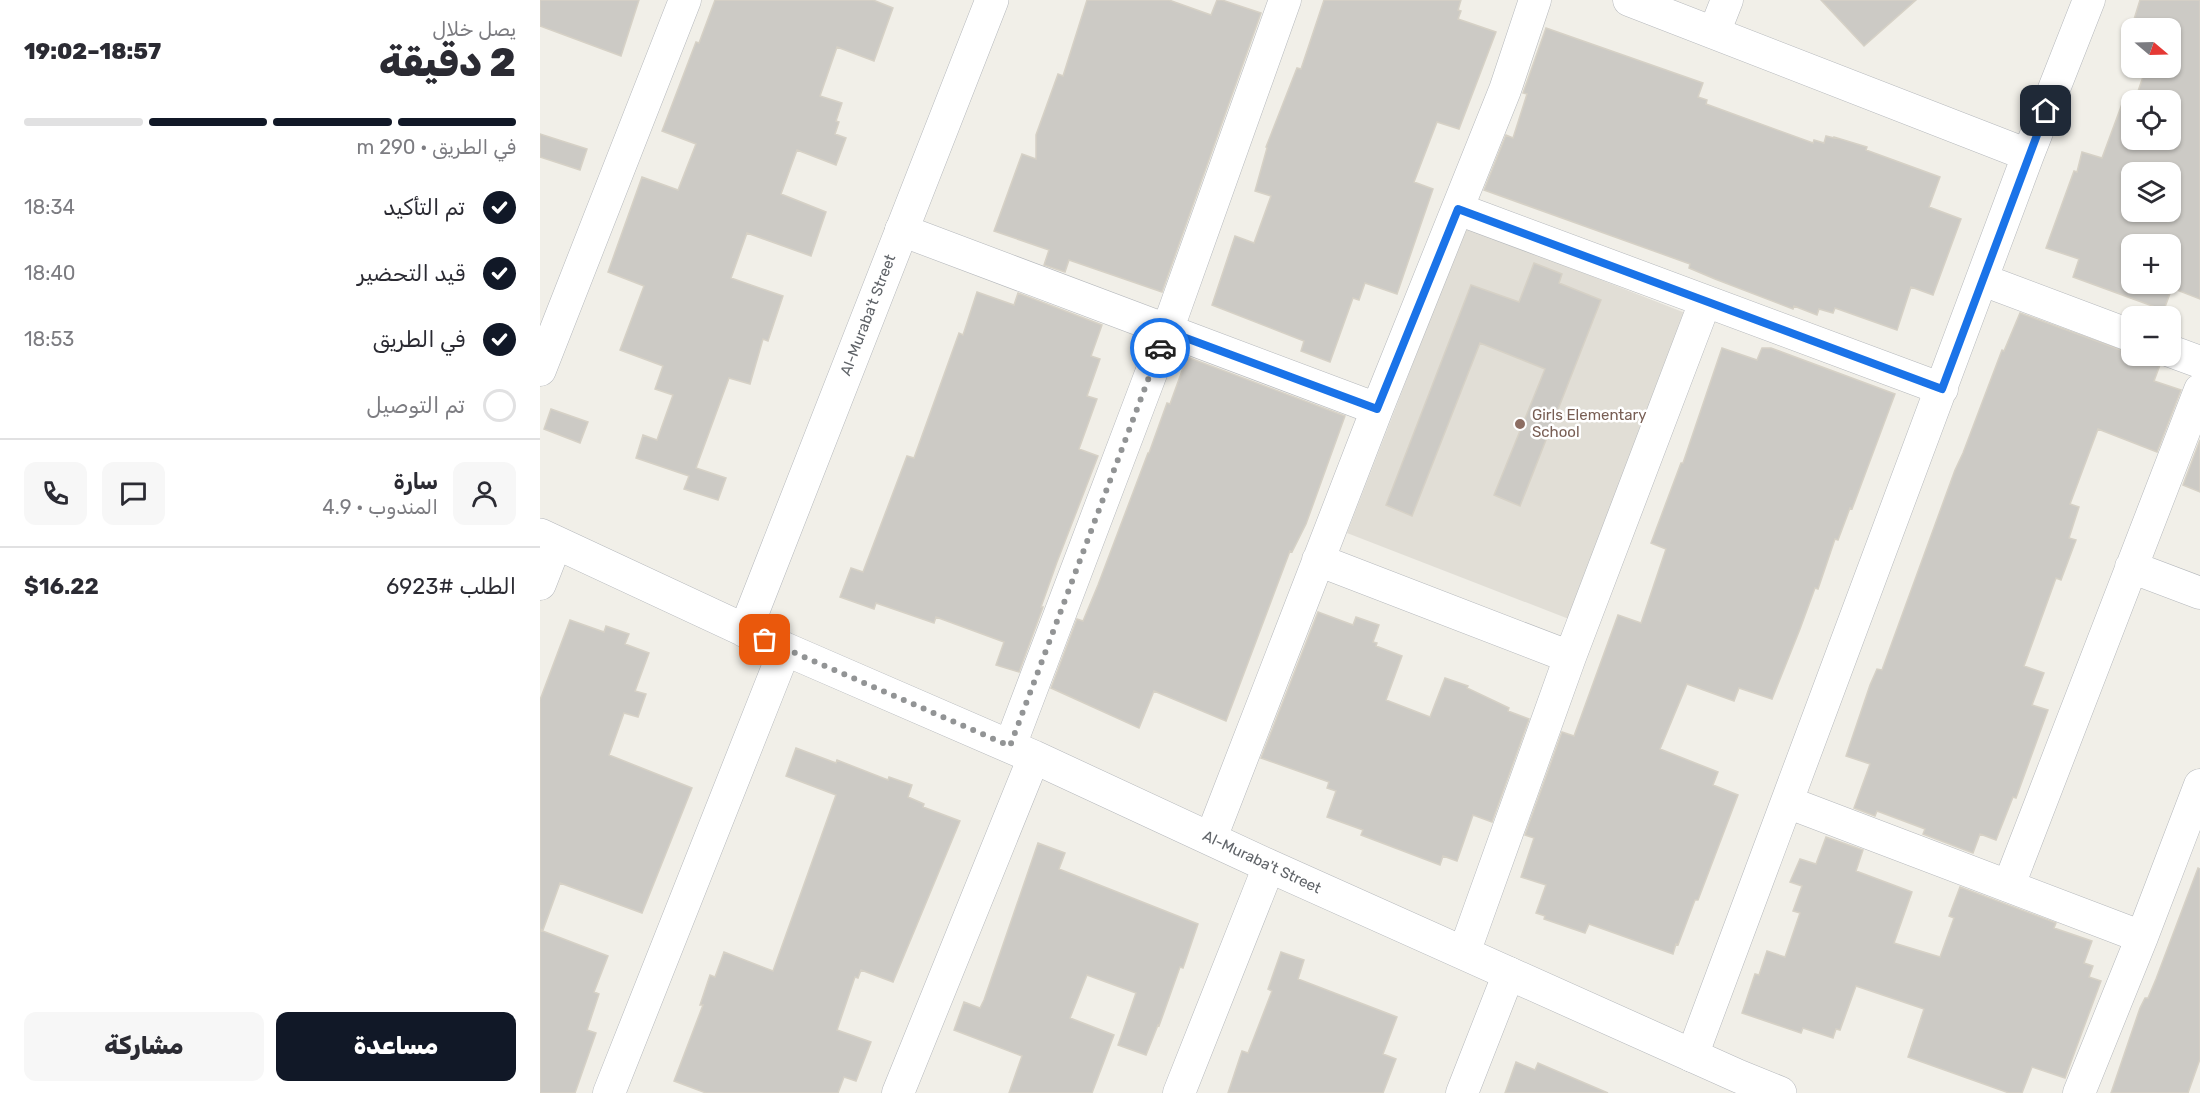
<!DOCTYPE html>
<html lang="ar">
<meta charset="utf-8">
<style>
:root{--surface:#fff;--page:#f7f7f7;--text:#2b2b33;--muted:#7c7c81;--line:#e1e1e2;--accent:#111827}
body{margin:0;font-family:Rubik,"Noto Sans Arabic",sans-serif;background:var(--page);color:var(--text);direction:rtl;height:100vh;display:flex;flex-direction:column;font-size:22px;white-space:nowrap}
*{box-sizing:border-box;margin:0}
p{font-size:20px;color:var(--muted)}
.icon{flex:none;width:33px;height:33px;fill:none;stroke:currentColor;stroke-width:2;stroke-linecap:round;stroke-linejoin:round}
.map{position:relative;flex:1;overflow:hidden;direction:ltr}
.side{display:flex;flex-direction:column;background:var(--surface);width:540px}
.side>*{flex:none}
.needle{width:39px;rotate:109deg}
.buttons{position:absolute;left:1581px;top:18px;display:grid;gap:12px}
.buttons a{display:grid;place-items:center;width:60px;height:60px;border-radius:12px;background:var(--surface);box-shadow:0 2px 4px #0004;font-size:30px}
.pin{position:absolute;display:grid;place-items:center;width:51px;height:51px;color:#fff;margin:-26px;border-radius:12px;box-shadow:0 3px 9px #0006}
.courier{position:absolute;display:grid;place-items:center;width:60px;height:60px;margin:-30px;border:4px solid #1a73e8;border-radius:50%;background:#fff;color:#222;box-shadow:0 2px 8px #0007}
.overview em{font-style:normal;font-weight:800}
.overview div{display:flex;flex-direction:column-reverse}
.overview{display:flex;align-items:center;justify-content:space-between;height:102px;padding:0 24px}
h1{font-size:39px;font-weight:800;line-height:45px}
.bar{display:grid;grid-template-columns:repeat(4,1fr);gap:9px 6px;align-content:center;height:72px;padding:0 24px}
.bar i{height:8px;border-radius:4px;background:var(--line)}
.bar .selected{background:var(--accent)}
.bar p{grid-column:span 4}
.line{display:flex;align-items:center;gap:15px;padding:0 24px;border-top:2px solid var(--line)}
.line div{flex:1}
.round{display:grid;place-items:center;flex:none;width:63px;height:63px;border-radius:12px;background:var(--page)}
ol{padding:0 24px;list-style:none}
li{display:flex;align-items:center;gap:18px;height:66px}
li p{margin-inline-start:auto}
li .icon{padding:6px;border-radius:50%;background:var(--accent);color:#fff;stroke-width:4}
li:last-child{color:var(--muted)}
li i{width:33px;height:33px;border:3px solid var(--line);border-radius:50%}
.action{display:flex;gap:12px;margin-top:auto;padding:12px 24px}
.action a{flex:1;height:69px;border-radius:12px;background:var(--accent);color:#fff;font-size:24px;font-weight:800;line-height:69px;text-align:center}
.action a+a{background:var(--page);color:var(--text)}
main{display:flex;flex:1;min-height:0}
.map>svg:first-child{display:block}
</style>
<main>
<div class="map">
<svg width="1660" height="1093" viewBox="0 0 1660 1093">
<rect width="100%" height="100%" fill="#f1efe8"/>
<path fill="#e1ded6" d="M 926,227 L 1153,316 L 1034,621 L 807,533 Z"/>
<path fill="#cccac5" stroke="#d6d1c6" stroke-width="1.5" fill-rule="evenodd" d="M 0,0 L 99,0 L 81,56 L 0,26 Z
M 175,0 L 333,0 L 353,8 L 334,61 L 297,47 L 280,96 L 302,103 L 296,121 L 299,122 L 295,134 L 306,138 L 296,165 L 257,150 L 241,194 L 286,212 L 271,256 L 207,233 L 191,278 L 243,296 L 228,341 L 223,339 L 210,384 L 189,378 L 156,468 L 186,478 L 178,500 L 144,489 L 149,476 L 96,458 L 103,435 L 117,440 L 133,395 L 115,389 L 123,366 L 80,350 L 104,286 L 68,272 L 102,177 L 138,190 L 156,144 L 122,131 L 156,42 L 159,43 Z
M 547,0 L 629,0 L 671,15 L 677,0 L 682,0 L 721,13 L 622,292 L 529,260 L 525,272 L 504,265 L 509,250 L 454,231 L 482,154 L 496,159 L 496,135 L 518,74 L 523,76 Z
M 784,0 L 921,0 L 918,10 L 921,11 L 918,19 L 956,32 L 919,129 L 897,122 L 874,182 L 893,189 L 857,294 L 825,283 L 819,300 L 813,298 L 790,362 L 761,351 L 764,341 L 672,305 L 695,236 L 714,243 L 731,196 L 715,191 L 727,148 L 726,147 L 757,68 L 761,69 Z
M 1281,0 L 1376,0 L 1324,46 Z
M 1600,0 L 1660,0 L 1660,299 L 1632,288 L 1625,307 L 1615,307 L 1533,277 L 1539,259 L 1506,248 L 1534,171 L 1537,172 L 1542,152 L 1562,158 L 1582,104 L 1592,107 L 1592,140 L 1630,140 L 1630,100 L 1595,100 L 1606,68 L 1630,68 L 1630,28 L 1592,28 L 1592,61 L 1582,58 ZM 1592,172 L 1630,172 L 1630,212 L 1592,212 ZM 1592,244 L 1630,244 L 1630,284 L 1592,284 Z
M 1006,28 L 1163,83 L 1158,97 L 1167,100 L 1166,104 L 1273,143 L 1274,140 L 1284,143 L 1286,136 L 1294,138 L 1294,137 L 1327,147 L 1326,150 L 1400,177 L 1389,207 L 1421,219 L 1393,295 L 1371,287 L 1357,330 L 1295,308 L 1293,313 L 1279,309 L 1277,315 L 1254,306 L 1253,309 L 1175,279 L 1149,268 L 1150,264 L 944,190 L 966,135 L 973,138 L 987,94 L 983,93 Z
M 0,134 L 47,149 L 40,170 L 0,157 Z
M 994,263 L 1022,274 L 1019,283 L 1061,300 L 980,506 L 954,495 L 1005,369 L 940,343 L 872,516 L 846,505 L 931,285 L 979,302 Z
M 437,292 L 474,305 L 478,293 L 562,325 L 551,356 L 560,359 L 547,396 L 557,399 L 539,449 L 558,456 L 517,562 L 501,607 L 503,607 L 479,672 L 456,665 L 464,642 L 396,617 L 394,623 L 336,603 L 334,609 L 300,597 L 311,568 L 323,572 L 367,456 L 374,458 L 419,333 L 423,335 Z
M 1480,313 L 1592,354 L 1592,356 L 1613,356 L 1620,365 L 1614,381 L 1641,390 L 1617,452 L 1558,429 L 1530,504 L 1539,507 L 1529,538 L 1536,540 L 1521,580 L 1516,578 L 1484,666 L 1504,673 L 1492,705 L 1508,710 L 1476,798 L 1473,797 L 1456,840 L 1440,834 L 1433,853 L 1383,834 L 1385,829 L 1337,811 L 1335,816 L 1314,808 L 1330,764 L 1306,756 L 1330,685 L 1337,669 L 1342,670 L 1415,470 L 1423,453 L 1462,350 L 1464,351 Z
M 1182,348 L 1217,360 L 1222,348 L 1231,348 L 1355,394 L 1312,509 L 1310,508 L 1298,540 L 1295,539 L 1278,589 L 1275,588 L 1260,629 L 1232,699 L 1199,688 L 1194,701 L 1147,684 L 1120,749 L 1178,772 L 1173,785 L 1198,795 L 1158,900 L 1155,900 L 1138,945 L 1136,944 L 1133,954 L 1049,924 L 1045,933 L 1004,919 L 1005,916 L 996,913 L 1006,885 L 981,877 L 994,838 L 985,835 L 1022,732 L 1034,736 L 1078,615 L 1101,623 L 1126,549 L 1111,543 L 1141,463 L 1143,463 Z
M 647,357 L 805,416 L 766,524 L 752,552 L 750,551 L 686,721 L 614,691 L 599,728 L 511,688 L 537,619 L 543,621 L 558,585 L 608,453 L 609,453 L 627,403 L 630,404 Z
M 11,409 L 48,422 L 40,443 L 4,429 Z
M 1660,440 L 1660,492 L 1643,485 Z
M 778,612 L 813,625 L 816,617 L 839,625 L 833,642 L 837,643 L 836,646 L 862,656 L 846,700 L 890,717 L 905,678 L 928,686 L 927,688 L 969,708 L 968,711 L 989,719 L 952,822 L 933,815 L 917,861 L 903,856 L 900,865 L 821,835 L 823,830 L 787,817 L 796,791 L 787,788 L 789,782 L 721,758 Z
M 30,620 L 64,632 L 66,626 L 89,634 L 85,644 L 109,653 L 95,691 L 106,694 L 98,717 L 84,713 L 69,755 L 152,788 L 102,913 L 20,883 L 3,930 L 0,929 L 0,700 Z
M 256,748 L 296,763 L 297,760 L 348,780 L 349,777 L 372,785 L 368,797 L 384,804 L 383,807 L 420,821 L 353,982 L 321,970 L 318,978 L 315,977 L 297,1030 L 331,1042 L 316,1081 L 304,1077 L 298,1093 L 166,1093 L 134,1081 L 163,1005 L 160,1005 L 170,975 L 175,977 L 184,952 L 233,971 L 296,795 L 246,776 Z
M 1286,837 L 1323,850 L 1316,871 L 1372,892 L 1354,943 L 1400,957 L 1414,918 L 1409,916 L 1420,887 L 1516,923 L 1514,928 L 1552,941 L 1544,963 L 1553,966 L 1549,977 L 1561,981 L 1525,1078 L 1492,1067 L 1482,1093 L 1469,1093 L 1368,1057 L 1384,1009 L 1316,986 L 1300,1030 L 1296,1029 L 1293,1038 L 1263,1028 L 1261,1033 L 1202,1013 L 1215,974 L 1219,975 L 1227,951 L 1245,957 L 1260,913 L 1253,911 L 1262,886 L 1250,882 L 1260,859 L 1276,864 Z
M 498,843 L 525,853 L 519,869 L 658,924 L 643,968 L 640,967 L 619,1026 L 618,1025 L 606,1055 L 578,1045 L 596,993 L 547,975 L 530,1018 L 574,1035 L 552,1093 L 469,1093 L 482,1056 L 414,1030 L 424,1002 L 440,1008 L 444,1000 Z
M 1658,868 L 1660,869 L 1660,1059 L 1648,1093 L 1571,1093 L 1600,1008 L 1605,998 L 1608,998 L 1616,979 Z
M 0,930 L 68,956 L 54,992 L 59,994 L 47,1030 L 56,1033 L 35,1093 L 0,1093 Z
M 741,952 L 764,960 L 758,979 L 857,1017 L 843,1054 L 856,1059 L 843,1093 L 688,1093 L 702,1051 L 708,1053 L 732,991 L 728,989 Z
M 976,1062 L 995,1070 L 998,1063 L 1068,1093 L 965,1093 Z"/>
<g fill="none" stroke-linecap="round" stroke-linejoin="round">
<defs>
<path id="minor" d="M 1089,0 L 1488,155
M 1174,33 L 1187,0
M 918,209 L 1402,389
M 361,230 L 837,409
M 1443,280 L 1592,336
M 1630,351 L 1660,362
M 0,370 L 145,0
M 778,560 L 1030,657
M 1591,567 L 1660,593
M 0,584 L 16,543
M 470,746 L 627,331 L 745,0
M 1247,802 L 1602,937
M 671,838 L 837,409 L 965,90 L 995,0
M 1469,885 L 1660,390
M 924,953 L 1030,657 L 1165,302
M 1152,1056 L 1488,155 L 1549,0
M 69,1093 L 245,649
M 358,1093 L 494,757
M 639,1093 L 729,866
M 922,1093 L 969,973
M 1539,1093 L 1602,937 L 1660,785"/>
<path id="tertiary" d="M 0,535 L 245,649 L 494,757 L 729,866 L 1198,1076 L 1240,1093
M 205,631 L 452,0"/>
</defs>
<use href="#minor" stroke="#b5b8bc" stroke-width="33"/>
<use href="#tertiary" stroke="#b5b8bc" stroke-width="34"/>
<use href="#minor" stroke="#fff" stroke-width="32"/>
<use href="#tertiary" stroke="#fff" stroke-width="33"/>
</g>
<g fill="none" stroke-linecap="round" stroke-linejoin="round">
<path stroke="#929495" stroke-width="6" stroke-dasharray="0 10.8" d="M 225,640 L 470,746 L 620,348"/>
<path stroke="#1a73e8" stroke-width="8" d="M 620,348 L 627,331 L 837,409 L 918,209 L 1402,389 L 1506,111"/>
</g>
<circle fill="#8d6e63" stroke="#fff" stroke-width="2" cx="980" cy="424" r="6"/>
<g text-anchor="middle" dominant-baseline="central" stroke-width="5" stroke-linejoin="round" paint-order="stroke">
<g font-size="15" fill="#5f6368" stroke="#fff">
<text transform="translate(328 315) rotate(-69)">Al-Muraba't Street</text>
<text transform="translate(722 862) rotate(25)">Al-Muraba't Street</text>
</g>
<g font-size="15" fill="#785e54" stroke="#fff" text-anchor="start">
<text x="992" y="415">Girls Elementary<tspan x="992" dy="17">School</tspan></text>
</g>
</g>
</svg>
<div class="buttons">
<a><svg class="needle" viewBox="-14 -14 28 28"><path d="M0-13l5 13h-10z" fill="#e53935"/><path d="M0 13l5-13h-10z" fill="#7c7c81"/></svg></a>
<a><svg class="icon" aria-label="locate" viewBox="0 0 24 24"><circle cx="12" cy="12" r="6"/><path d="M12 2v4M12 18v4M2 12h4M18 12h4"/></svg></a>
<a><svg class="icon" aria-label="layers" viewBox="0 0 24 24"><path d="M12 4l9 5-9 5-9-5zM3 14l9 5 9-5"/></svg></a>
<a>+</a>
<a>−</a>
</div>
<div class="pin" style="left:225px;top:640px;background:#ea580c"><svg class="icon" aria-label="bag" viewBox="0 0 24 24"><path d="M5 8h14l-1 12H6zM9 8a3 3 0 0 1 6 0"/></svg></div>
<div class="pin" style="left:1506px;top:111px;background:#1f2937"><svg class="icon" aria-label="home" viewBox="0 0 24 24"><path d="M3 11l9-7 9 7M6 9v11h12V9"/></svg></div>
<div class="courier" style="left:620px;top:348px"><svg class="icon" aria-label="car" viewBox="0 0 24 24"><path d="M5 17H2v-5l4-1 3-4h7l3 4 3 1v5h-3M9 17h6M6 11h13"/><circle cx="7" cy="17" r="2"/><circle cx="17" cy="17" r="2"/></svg></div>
</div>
<section class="side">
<div class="overview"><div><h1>2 دقيقة</h1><p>يصل خلال</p></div><em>18:57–19:02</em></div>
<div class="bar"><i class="selected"></i><i class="selected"></i><i class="selected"></i><i></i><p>في الطريق · 290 m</p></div>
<ol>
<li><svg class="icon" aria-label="check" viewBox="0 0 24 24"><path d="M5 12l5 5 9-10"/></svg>تم التأكيد<p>18:34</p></li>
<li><svg class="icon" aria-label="check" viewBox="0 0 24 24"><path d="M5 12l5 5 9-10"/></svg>قيد التحضير<p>18:40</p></li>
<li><svg class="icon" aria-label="check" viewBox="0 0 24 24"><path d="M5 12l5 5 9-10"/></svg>في الطريق<p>18:53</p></li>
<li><i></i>تم التوصيل</li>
</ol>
<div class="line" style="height:108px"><a class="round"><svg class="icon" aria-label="person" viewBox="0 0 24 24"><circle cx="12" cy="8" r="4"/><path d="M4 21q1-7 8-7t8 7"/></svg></a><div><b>سارة</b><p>المندوب · 4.9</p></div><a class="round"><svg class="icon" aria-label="chat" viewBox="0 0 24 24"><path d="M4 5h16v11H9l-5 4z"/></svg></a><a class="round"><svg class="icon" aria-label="phone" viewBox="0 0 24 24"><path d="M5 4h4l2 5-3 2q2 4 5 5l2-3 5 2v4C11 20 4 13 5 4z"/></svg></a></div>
<div class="line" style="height:78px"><div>الطلب #6923</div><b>$16.22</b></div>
<div class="action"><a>مساعدة</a><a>مشاركة</a></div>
</section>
</main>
